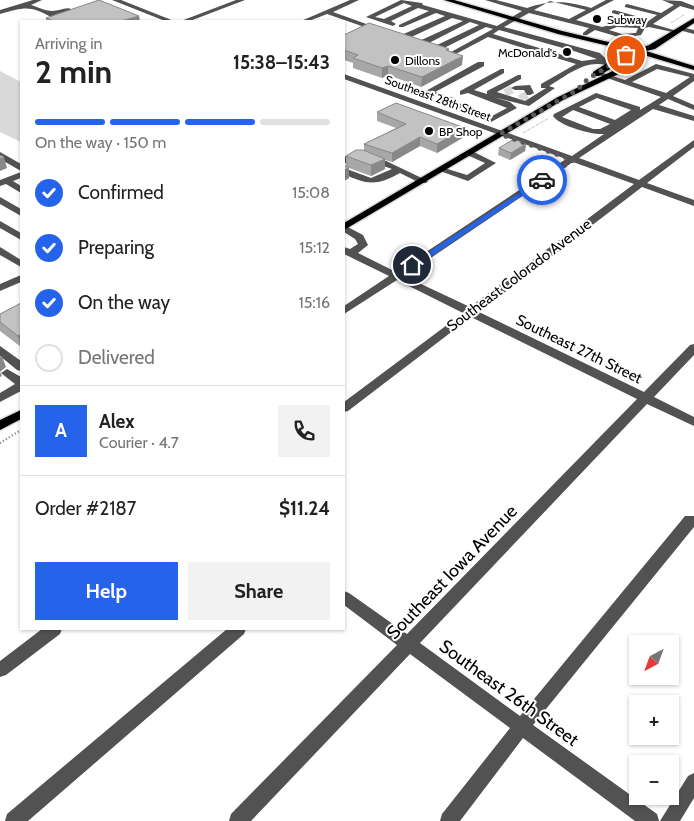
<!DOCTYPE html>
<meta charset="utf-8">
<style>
:root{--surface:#fff;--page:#f2f2f2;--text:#222;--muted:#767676;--line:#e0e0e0;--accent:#2563eb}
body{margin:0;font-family:Cabin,sans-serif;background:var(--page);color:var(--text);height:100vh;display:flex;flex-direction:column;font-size:19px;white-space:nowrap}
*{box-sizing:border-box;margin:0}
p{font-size:16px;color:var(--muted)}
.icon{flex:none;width:28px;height:28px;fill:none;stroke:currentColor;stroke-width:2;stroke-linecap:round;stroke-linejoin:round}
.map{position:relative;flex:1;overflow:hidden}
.details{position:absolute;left:20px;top:20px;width:325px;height:610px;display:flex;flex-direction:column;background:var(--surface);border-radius:0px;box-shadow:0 1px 4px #0004}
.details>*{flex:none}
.needle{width:32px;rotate:221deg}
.buttons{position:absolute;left:629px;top:635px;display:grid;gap:10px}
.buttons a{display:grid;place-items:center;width:50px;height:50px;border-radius:0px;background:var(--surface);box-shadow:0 1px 4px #0004;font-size:25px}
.pin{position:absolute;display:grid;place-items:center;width:42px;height:42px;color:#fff;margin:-21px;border:2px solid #fff;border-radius:50%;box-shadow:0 1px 5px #0007}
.courier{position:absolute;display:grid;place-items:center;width:50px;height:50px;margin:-25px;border:4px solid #2563eb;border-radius:50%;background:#fff;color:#222;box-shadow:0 1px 6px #0007}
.overview em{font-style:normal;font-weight:700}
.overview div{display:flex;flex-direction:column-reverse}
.overview{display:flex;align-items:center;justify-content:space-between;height:85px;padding:0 15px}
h1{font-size:32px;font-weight:700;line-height:38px}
.bar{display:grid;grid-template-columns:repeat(4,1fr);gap:8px 5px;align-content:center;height:60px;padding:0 15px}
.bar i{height:6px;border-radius:4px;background:var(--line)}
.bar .selected{background:var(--accent)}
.bar p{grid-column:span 4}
.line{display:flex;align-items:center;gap:12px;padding:0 15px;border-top:1px solid var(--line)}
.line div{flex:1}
.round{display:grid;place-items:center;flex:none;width:52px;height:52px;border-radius:0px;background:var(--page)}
ol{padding:0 15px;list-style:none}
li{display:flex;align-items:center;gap:15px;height:55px}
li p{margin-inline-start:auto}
li .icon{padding:5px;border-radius:50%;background:var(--accent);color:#fff;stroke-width:4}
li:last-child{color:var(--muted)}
li i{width:28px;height:28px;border:2px solid var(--line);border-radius:50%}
.button{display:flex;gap:10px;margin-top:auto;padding:10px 15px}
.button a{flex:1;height:58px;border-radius:0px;background:var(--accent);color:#fff;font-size:20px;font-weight:700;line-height:58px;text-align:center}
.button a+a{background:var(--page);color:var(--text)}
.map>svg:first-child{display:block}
</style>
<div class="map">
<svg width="694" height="821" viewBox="0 0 694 821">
<rect width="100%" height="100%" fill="#fff"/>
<path fill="#d9d9d9" d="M 0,71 L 21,82 L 21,142 L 0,132 Z"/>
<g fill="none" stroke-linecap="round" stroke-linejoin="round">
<path stroke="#d9d9d9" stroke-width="8" stroke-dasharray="8 4" stroke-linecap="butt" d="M 505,93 L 515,88
M 520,99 L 530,93"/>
<defs>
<path id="major" d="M 444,0 L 454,0 L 562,31 L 638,49 L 649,45 L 694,18 L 694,23 L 655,49 L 646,51 L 694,66 L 694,70 L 644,55 L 625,71 L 563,100 L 344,230 L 344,223 L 558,97 L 619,68 L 637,54 L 629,57 L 599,76 L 593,76 L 593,72 L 623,53 L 630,51 L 558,34 Z
M 21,410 L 21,419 L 0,430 L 0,420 Z"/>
</defs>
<use href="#major" stroke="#dbdbdb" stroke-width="3"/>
<path stroke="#747474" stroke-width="1" stroke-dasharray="0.5 1" stroke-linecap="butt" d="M 671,23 L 685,14
M 523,133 L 549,118"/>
<path stroke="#747474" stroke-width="2.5" stroke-dasharray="1 2.5" stroke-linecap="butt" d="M 0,443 L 21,430"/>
<path fill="#525252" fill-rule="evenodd" d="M 33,0 L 42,0 L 31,5 C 37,7 46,11 52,11 C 61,11 71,3 75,14 L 68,18 L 53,18 C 30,5 25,7 0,14 L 0,10 ZM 65,12 L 68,13 L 56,14 Z
M 112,0 L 121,0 L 174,21 L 165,21 Z
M 236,0 L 245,0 L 190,21 L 181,21 Z
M 350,0 L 359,0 L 333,12 L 383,30 L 383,32 L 379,32 L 327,14 L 309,21 L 301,21 Z
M 401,0 L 422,3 L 423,5 L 497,26 L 522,11 L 485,0 L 496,0 L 527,8 C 552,0 565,1 591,8 L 606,0 L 614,0 L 576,20 L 602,27 L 622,22 L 642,25 L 634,22 L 634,19 L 612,13 L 612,11 L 614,10 L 643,18 L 642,21 L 647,22 L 657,15 L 625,7 L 625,5 L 627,4 L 661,13 L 674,5 L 662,0 L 681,1 L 694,6 L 694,10 L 680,6 L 653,24 L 677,31 L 677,33 L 649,27 L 645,28 L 641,35 L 622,38 L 595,30 L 587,35 L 583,35 L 583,33 L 589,28 L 529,13 L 504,27 L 600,53 L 610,63 L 606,65 C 584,60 568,75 549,86 L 555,88 L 529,106 L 493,97 L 510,102 L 517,108 L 491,122 L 445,103 L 444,100 L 424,92 L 478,62 L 484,62 L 484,66 L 435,92 L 454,98 L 454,101 L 490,117 L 507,108 L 468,93 L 460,95 L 460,91 L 501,69 L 504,69 L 504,73 L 474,90 L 487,94 L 487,91 L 518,75 L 521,75 L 521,79 L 497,92 L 525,101 L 546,88 L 541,88 L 541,84 L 576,64 L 488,37 L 452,56 L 433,51 L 433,47 L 479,25 L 470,22 L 423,46 L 417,46 L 417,42 L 463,21 L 452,18 L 405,40 L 399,40 L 399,36 L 445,16 L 436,13 L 403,27 L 399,27 L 399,25 L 429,11 L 418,8 L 391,21 L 396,24 L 393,26 L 366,17 ZM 550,1 L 586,10 L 569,19 L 534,10 ZM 404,3 L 412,6 L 384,19 L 375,17 ZM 486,27 L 493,29 L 451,52 L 442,49 ZM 617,27 L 638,28 L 636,33 L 622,34 L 609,30 ZM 499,30 L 577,52 L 597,59 L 582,61 L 493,34 Z
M 681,27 L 694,30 L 694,34 L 679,30 L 678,29 Z
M 656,64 L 694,74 L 694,81 L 673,96 L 694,105 L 694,110 L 668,99 L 659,105 L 694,116 L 694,121 L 653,109 L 579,158 L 639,180 L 694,140 L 694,147 L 647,183 L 694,200 L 694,206 L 642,187 L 479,312 L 644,392 L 690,345 L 694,344 L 694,355 L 654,397 L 694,417 L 694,426 L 647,404 L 420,643 L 520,716 L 685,516 L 694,516 L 694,527 L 533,725 L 657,814 L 659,821 L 635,821 L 523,738 L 460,821 L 440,821 L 442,814 L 510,728 L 410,654 L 251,821 L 229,821 L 231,814 L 397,645 L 344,605 L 344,591 L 349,593 L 407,634 L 637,399 L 471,317 L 348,411 L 344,412 L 344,402 L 463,313 L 397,280 L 344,314 L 344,306 L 389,276 L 344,254 L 344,247 L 350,249 L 358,244 L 355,239 L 344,232 L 344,225 L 363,235 L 368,245 L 358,253 L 396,272 L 566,159 L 344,79 L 344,74 L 572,156 L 604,134 C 591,135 560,126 553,116 L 554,114 L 596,93 L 640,107 L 640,110 L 661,97 L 593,73 L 597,71 L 625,80 ZM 657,69 L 690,77 L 666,93 L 632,82 ZM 597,98 L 631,110 L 615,120 L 579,107 ZM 573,110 L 610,124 L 600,129 L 593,129 L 562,117 ZM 573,162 L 634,184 L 470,307 L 404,276 Z
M 530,85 L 534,93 L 530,95 L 527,95 L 524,90 L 515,90 L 511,88 L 515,86 Z
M 470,150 L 496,163 L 468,181 L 437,170 L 441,167 L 467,175 L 485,163 L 467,155 L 467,151 Z
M 0,152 L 21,164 L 21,171 L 0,159 Z
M 354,153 L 384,160 L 428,181 L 426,183 L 420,183 L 400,173 C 377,186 367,185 344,174 L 344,168 L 371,178 L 392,169 L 363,159 L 354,159 L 344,164 L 344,157 Z
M 21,172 L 21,178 L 13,181 L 21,186 L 21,193 L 6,184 L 0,186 L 0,180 Z
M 0,197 L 21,209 L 21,216 L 0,204 Z
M 0,221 L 21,233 L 21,240 L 0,228 Z
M 0,247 L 21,260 L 21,267 L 0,255 Z
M 21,275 L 21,282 L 0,291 L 0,284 Z
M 0,346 L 21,361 L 21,371 L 17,370 L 0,356 Z
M 7,369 L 21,377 L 21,391 L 0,402 L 0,393 L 15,384 L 1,373 Z
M 42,629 L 62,629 L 60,634 L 6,675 L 0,677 L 0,661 Z
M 227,629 L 246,629 L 244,634 L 28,821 L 5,821 L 7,814 Z
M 694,773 L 694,798 L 680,821 L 660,821 L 688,776 Z"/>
<use href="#major" fill="#000" fill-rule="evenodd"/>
</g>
<path fill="#a7a7a7" d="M 46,18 L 140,21 L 46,21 Z
M 344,35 L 449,49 L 449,51 L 462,65 L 421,87 L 388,75 L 382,78 L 353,68 L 353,63 L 344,60 Z
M 377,112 L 464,137 L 437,153 L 420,146 L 392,162 L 385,160 L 385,169 L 371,176 L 349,168 L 349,178 L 344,181 L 344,165 L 346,166 L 346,156 L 364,151 L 364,144 L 396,128 L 377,121 Z
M 526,144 L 525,151 L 510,160 L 498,155 L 499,148 Z
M 21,303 L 21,347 L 0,331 L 0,314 Z"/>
<path fill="#888" d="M 139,16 L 140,21 L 121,21 Z
M 463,56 L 462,65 L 421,87 L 422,77 Z
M 388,66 L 388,75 L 382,78 L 382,68 Z
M 465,128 L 464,137 L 437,153 L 437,144 Z
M 420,137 L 420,146 L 392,162 L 392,153 Z
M 526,144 L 525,151 L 510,160 L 511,153 Z
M 4,157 L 7,168 L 0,171 L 0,159 Z
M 385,159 L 385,169 L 371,176 L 371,165 Z
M 349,168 L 349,178 L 344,181 L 344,170 Z
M 21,334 L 21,346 L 18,336 Z
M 2,356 L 6,367 L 0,372 L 2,376 L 0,377 L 0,357 Z"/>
<path fill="#c2c2c2" stroke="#888" d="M 99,0 L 139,16 L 121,21 L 54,21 L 46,18 Z
M 369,23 L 444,47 L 449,49 L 446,50 L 463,56 L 422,77 L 388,66 L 382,68 L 353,58 L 358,55 L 344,50 L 344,35 Z
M 396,103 L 465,128 L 437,144 L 420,137 L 392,153 L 364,144 L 406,124 L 377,112 Z
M 514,139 L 526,144 L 511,153 L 499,148 Z
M 356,150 L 363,150 L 385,159 L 371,165 L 346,156 Z
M 0,155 L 4,157 L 0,159 Z
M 344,165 L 349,168 L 344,170 Z
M 21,303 L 21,334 L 18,336 L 0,322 L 0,314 Z"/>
<path fill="#2563eb" d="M 542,178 L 544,181 L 415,267 L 409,265 Z"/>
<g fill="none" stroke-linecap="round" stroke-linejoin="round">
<path stroke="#595959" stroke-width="5" stroke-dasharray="0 9" d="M 542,180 L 573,160 L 500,134 L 577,90 L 588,79 L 626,55"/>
</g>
<g fill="#000" stroke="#fff" stroke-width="2">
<circle cx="597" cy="19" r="5"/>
<circle cx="567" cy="52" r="5"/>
<circle cx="395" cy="60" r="5"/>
<circle cx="429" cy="131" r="5"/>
</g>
<g text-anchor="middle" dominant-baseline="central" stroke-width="4" stroke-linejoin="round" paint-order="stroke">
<g font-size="12" fill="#000" stroke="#fff" text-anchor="start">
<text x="607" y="19">Subway</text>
<text x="557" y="52" text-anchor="end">McDonald's</text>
<text x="405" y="60">Dillons</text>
<text x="439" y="131">BP Shop</text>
</g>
<g font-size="12" fill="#000" stroke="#fff">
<text transform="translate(438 98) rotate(20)">Southeast 28th Street</text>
</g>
<g font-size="15" fill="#000" stroke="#fff">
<text transform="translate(519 275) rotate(-37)">Southeast Colorado Avenue</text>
<text transform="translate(579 349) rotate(26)">Southeast 27th Street</text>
</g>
<g font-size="18" fill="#000" stroke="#fff">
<text transform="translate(452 572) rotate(-46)">Southeast Iowa Avenue</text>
<text transform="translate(509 693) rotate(36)">Southeast 26th Street</text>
</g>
</g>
</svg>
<div class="buttons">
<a><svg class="needle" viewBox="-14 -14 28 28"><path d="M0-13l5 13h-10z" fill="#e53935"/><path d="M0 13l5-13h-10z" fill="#767676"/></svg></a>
<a>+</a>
<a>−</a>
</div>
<div class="pin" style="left:626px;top:55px;background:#ea580c"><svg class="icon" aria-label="bag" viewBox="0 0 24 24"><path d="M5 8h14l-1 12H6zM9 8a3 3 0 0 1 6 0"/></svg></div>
<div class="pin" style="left:412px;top:265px;background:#1f2937"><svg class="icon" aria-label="home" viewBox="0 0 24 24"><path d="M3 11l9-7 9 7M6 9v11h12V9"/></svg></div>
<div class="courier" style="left:542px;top:180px"><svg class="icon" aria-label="car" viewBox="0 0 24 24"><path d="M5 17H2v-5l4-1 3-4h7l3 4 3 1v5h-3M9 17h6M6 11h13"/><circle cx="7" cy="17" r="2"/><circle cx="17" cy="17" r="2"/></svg></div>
<section class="details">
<div class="overview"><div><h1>2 min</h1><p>Arriving in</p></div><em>15:38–15:43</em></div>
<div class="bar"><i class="selected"></i><i class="selected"></i><i class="selected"></i><i></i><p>On the way · 150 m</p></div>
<ol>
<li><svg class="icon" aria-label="check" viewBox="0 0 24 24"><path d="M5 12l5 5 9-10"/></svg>Confirmed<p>15:08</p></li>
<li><svg class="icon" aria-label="check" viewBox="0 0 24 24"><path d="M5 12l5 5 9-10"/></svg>Preparing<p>15:12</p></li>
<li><svg class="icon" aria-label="check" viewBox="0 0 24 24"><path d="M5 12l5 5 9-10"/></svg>On the way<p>15:16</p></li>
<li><i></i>Delivered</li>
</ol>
<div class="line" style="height:90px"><b class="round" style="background:var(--accent);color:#fff">A</b><div><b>Alex</b><p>Courier · 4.7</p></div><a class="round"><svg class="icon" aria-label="phone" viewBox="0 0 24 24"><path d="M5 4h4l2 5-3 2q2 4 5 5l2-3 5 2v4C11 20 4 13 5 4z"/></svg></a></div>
<div class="line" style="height:65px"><div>Order #2187</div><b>$11.24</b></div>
<div class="button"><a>Help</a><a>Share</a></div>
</section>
</div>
